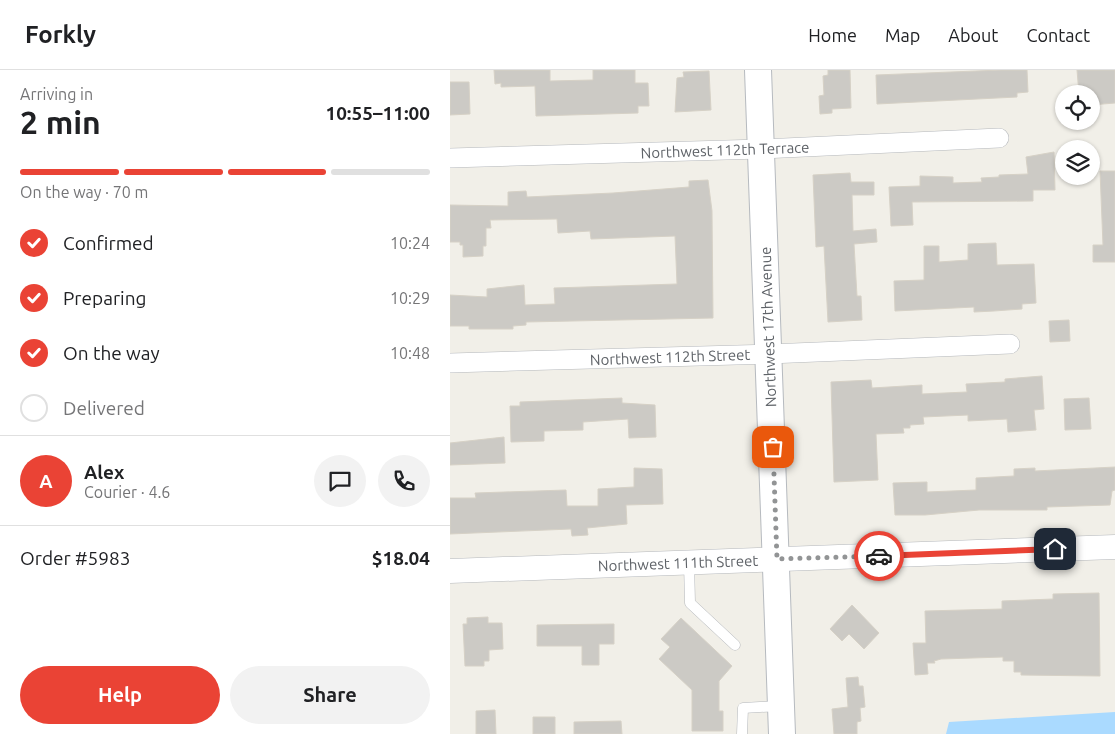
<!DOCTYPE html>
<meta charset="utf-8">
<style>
:root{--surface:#fff;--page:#f2f2f2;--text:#202124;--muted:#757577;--line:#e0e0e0;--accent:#ea4335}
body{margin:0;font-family:Ubuntu,sans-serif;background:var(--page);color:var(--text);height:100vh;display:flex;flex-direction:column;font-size:19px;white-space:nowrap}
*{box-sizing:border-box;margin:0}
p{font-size:16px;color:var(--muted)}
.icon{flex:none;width:28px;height:28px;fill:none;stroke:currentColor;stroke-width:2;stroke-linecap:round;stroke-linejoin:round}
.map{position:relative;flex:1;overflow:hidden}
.sheet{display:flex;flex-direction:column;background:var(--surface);width:450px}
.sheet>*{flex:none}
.controls{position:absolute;left:605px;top:15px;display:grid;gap:10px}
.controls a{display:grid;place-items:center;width:45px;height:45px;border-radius:50%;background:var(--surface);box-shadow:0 1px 4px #0004;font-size:25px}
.pin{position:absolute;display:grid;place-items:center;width:42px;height:42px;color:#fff;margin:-21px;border-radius:10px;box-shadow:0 2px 8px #0006}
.courier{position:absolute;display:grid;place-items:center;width:50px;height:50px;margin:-25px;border:4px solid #ea4335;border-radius:50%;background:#fff;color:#222;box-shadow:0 1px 6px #0007}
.summary em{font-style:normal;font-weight:700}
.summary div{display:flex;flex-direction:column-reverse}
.summary{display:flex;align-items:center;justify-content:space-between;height:85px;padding:0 20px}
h1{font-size:32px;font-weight:700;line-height:38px}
.bar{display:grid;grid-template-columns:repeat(4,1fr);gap:8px 5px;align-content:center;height:60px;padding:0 20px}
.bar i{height:6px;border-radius:4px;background:var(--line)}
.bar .active{background:var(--accent)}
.bar p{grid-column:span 4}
.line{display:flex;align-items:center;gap:12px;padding:0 20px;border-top:1px solid var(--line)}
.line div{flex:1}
.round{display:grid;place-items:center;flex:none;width:52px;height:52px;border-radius:26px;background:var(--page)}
ol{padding:0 20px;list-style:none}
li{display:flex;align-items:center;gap:15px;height:55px}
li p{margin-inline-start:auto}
li .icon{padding:5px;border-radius:50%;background:var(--accent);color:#fff;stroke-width:4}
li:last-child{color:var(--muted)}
li i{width:28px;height:28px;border:2px solid var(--line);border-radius:50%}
.primary-button{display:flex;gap:10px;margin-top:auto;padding:10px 20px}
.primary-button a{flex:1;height:58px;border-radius:30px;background:var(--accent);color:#fff;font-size:20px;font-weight:700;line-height:58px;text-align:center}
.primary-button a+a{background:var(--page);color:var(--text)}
header{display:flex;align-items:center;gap:30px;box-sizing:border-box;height:70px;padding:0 25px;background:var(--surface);border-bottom:1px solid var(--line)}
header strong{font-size:24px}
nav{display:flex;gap:28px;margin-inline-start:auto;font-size:18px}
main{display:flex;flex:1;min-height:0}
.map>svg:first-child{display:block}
</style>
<header>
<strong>Forkly</strong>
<nav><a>Home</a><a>Map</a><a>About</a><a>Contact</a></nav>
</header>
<main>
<section class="sheet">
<div class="summary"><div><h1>2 min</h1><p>Arriving in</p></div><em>10:55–11:00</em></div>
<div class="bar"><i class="active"></i><i class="active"></i><i class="active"></i><i></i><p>On the way · 70 m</p></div>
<ol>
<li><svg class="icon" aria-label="check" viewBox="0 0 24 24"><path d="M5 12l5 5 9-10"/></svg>Confirmed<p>10:24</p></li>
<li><svg class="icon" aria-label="check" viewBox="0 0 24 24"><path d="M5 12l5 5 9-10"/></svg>Preparing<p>10:29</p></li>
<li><svg class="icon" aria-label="check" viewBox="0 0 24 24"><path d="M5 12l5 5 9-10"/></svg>On the way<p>10:48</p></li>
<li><i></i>Delivered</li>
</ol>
<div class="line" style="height:90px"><b class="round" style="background:var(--accent);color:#fff">A</b><div><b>Alex</b><p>Courier · 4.6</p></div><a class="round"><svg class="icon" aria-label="chat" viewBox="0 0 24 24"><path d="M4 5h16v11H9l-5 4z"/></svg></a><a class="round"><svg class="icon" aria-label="phone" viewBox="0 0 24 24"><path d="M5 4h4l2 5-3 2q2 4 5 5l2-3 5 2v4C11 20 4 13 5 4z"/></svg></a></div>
<div class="line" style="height:65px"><div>Order #5983</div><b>$18.04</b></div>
<div class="primary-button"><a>Help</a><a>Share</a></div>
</section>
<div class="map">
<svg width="665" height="664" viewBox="0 0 665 664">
<rect width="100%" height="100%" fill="#f1efe8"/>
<path fill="#aadaff" d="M 665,642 L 665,664 L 496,664 L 499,652 Z"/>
<path fill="#cccac5" stroke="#d6d1c6" d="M 44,0 L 100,0 L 100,11 L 143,10 L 143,0 L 185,0 L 185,13 L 198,13 L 199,36 L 188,36 L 188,43 L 86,46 L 85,16 L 51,17 L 51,13 L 45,14 Z
M 378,0 L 400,0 L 401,38 L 382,39 L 382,43 L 370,44 L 369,26 L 374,25 L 373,6 L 378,5 Z
M 551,0 L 577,0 L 578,22 L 567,23 L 567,27 L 427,34 L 426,5 Z
M 627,0 L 665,0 L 665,33 L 641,35 L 641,24 L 629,24 Z
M 259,1 L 261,40 L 225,42 L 227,8 L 234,7 L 233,2 Z
M 0,12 L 19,12 L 20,44 L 0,45 Z
M 604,82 L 605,120 L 583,120 L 583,131 L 462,132 L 463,155 L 441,156 L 439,117 L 470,116 L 470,106 L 503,107 L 503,113 L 532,112 L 531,108 L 549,107 L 549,105 L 578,104 L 576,87 Z
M 650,101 L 665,101 L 665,192 L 643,192 L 643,175 L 653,175 Z
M 400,103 L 401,112 L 424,112 L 424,125 L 402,125 L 403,161 L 426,159 L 427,172 L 404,174 L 407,226 L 411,226 L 412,250 L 378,252 L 374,176 L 366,177 L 363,105 Z
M 258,110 L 262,141 L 263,248 L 76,252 L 76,255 L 63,256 L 63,259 L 19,259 L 19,256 L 0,256 L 0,225 L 37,227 L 37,219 L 74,215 L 75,235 L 105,234 L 104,218 L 227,214 L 225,166 L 141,169 L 140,161 L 108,163 L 107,149 L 40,150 L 41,158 L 36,158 L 36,176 L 33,176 L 33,186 L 13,187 L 13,175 L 10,175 L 10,172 L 0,172 L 0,135 L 58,136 L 58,122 L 76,121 L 77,127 L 163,123 L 239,117 L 239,111 Z
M 546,173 L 547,195 L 584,194 L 586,233 L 572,234 L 572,239 L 544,241 L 524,242 L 524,237 L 445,241 L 444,211 L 474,210 L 474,176 L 489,176 L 489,192 L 518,190 L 518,174 Z
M 619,250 L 620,271 L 600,272 L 599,251 Z
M 592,306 L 594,339 L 584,340 L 586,360 L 558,362 L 557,349 L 518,351 L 518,345 L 473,347 L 474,354 L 460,355 L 460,358 L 453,358 L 454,363 L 426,364 L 428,410 L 384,412 L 381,312 L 421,310 L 422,318 L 472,315 L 472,324 L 517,322 L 516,314 L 555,312 L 555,309 Z
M 172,328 L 172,333 L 205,335 L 206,367 L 179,368 L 178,349 L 133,352 L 133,360 L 94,361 L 94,371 L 61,372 L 60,336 L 70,336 L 70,332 Z
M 639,328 L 641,359 L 615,360 L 614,329 Z
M 54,367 L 55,393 L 0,395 L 0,373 Z
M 665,397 L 665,420 L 662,421 L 660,435 L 597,437 L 597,440 L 529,440 L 475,445 L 445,445 L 443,413 L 477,412 L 477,422 L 526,420 L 526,408 L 564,406 L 564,399 L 585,398 L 585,401 Z
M 184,398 L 212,399 L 213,434 L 176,435 L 177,454 L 137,458 L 138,465 L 122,466 L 121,459 L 0,464 L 0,428 L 26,428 L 25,423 L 116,420 L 117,436 L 148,436 L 148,419 L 184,417 Z
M 649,523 L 650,606 L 571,605 L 571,602 L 564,602 L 564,591 L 553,591 L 553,587 L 491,589 L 484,591 L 485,593 L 477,593 L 478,604 L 465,605 L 463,573 L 476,573 L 475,541 L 552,539 L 552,531 L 603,529 L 603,524 Z
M 402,535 L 429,563 L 414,579 L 399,564 L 392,571 L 380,559 Z
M 38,547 L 38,553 L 52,553 L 53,579 L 39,580 L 39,591 L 34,591 L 34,596 L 15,596 L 13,554 L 17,554 L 17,548 Z
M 231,548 L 282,596 L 269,611 L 269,641 L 273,641 L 273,661 L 242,661 L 242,620 L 209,589 L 220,577 L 211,569 Z
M 164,554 L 164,574 L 149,574 L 149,595 L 132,595 L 132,576 L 87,576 L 87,555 Z
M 408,607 L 409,616 L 413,616 L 415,637 L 410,638 L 411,651 L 407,652 L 407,664 L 384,664 L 382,639 L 398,637 L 396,608 Z
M 45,640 L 46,664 L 26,664 L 26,641 Z
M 83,647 L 105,647 L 105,664 L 83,664 Z
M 171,651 L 172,664 L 124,664 L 124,652 Z"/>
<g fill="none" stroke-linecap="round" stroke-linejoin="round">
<defs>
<path id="service" d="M 239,492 L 240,533 L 285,575
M 292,664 L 293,638 L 330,636"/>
<path id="minor" d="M 0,88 L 311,79 L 549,68
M 0,293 L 319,284 L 560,274"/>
<path id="tertiary" d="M 0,501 L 665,477"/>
<path id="secondary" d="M 308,0 L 332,664"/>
</defs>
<use href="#service" stroke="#b5b8bc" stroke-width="11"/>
<use href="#minor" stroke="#b5b8bc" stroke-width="20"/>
<use href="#tertiary" stroke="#b5b8bc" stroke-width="25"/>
<use href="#secondary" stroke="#b6babf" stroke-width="28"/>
<use href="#service" stroke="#fff" stroke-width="10"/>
<use href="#minor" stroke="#fff" stroke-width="19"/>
<use href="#tertiary" stroke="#fff" stroke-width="24"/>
<use href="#secondary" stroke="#fff" stroke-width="26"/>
</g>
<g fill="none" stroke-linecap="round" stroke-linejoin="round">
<path stroke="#929495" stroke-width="5" stroke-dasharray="0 9" d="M 323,377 L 327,489 L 429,486"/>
<path stroke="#ea4335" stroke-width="6" d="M 429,486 L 605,479"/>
</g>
<g text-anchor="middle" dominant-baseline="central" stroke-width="4" stroke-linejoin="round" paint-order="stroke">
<g font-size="15" fill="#5f6368" stroke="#fff">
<text transform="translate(275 80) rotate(-2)">Northwest 112th Terrace</text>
<text transform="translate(318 257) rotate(-92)">Northwest 17th Avenue</text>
<text transform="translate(220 287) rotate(-2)">Northwest 112th Street</text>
<text transform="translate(228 493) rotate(-2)">Northwest 111th Street</text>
</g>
</g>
</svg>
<div class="controls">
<a><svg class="icon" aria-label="locate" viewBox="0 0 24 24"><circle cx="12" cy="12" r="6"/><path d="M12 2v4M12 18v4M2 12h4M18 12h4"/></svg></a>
<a><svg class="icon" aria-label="layers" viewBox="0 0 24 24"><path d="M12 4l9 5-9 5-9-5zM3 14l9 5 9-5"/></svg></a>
</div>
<div class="pin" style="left:323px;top:377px;background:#ea580c"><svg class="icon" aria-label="bag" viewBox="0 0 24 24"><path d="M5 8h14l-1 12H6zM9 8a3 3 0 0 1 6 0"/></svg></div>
<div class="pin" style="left:605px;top:479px;background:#1f2937"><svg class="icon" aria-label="home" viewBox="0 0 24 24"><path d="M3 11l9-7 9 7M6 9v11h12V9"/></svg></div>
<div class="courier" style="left:429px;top:486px"><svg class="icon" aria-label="car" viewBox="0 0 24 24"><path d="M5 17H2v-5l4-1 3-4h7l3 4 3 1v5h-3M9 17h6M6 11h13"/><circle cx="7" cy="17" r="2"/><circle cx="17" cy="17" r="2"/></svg></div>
</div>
</main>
